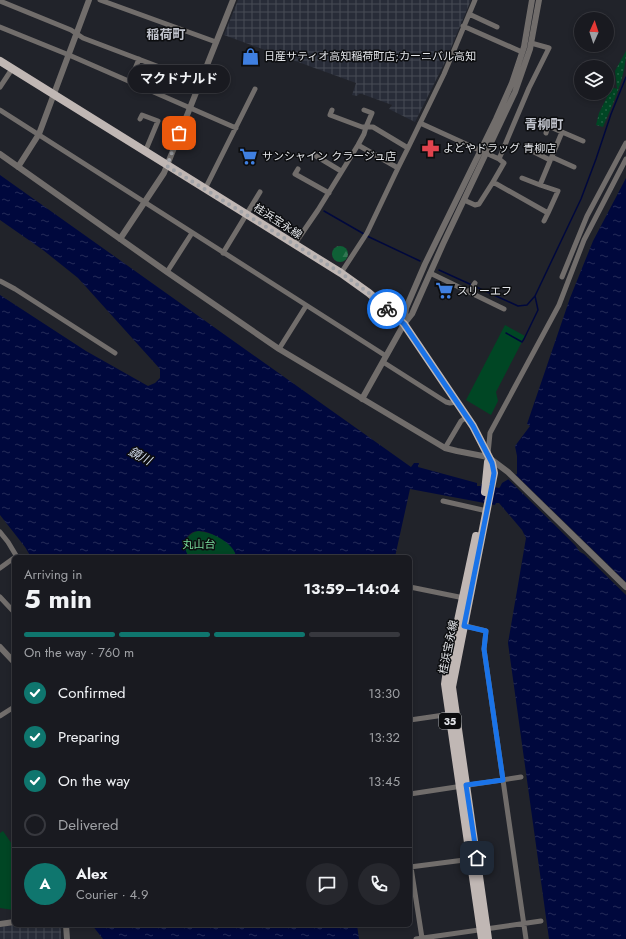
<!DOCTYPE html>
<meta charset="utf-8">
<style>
:root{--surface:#191a20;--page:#26272d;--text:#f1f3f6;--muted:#9fa1a5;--line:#37383e;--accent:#0f766e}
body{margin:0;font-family:Jost,"Noto Sans JP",sans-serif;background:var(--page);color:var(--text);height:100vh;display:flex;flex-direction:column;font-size:15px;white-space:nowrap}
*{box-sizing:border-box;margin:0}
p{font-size:13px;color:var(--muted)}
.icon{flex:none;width:22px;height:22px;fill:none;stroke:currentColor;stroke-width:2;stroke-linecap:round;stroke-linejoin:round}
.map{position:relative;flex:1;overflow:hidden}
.sheet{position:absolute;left:12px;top:555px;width:400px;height:372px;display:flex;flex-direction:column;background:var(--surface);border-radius:6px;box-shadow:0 2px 6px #0003,0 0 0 1px var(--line)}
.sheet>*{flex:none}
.needle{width:26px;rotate:3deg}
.buttons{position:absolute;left:574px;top:12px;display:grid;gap:8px}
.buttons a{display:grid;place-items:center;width:40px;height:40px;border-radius:50%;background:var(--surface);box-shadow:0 2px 6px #0003,0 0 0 1px var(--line);font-size:20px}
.pin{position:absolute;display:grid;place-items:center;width:34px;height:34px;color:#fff;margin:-17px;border-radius:8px;box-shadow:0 2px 6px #0006}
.courier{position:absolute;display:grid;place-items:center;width:40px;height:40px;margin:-20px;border:3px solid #1a73e8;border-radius:50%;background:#fff;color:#222;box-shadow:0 1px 5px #0007}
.bubble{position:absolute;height:28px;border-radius:14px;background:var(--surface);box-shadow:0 2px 6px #0003,0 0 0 1px var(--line);font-size:13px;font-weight:700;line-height:28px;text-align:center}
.summary em{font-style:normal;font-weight:700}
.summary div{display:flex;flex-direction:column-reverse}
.summary{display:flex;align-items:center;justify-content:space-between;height:68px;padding:0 12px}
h1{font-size:26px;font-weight:700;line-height:30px}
.bar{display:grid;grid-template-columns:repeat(4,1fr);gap:6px 4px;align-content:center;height:48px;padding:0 12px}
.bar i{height:5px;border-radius:3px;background:var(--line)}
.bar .on{background:var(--accent)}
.bar p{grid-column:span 4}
.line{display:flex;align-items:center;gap:10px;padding:0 12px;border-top:1px solid var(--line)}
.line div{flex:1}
.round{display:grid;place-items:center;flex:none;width:42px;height:42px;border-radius:21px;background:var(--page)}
ol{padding:0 12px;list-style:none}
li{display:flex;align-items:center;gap:12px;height:44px}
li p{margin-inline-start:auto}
li .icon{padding:4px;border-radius:50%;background:var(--accent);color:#fff;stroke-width:4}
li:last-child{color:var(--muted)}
li i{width:22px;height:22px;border:2px solid var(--line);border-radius:50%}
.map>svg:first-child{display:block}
</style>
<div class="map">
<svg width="626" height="939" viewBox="0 0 626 939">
<defs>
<pattern id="industrial-grid" width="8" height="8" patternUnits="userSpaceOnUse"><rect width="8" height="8" fill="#282c38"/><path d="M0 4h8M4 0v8" fill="none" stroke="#474b55"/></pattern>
<pattern id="grass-dots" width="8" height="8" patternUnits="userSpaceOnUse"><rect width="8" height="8" fill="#004624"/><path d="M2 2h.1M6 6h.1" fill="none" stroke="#256144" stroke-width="1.8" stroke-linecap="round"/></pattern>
<pattern id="forest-firs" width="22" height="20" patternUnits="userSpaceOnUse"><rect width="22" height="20" fill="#0f6036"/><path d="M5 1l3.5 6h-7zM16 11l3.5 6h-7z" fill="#327753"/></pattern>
<pattern id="water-ripples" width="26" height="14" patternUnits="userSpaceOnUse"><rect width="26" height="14" fill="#00083d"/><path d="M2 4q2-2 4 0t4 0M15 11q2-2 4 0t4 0" fill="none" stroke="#252c59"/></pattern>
</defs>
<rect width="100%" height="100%" fill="#21232a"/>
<path fill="url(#industrial-grid)" d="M 238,0 L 471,0 L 445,62 L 415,122 L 389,109 L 392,105 L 362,94 L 359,94 L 357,96 L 352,95 L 356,83 L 224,35 Z
M 12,925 L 59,926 L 61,929 L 61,939 L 0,939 L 0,927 Z"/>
<path fill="url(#grass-dots)" d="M 626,51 C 626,77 613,103 603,127 L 596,125 L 599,113 L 611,89 L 614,88 L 617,89 L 615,71 Z"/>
<path fill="url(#forest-firs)" d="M332 254a8 8 0 1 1 16 0a8 8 0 1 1-16 0Z"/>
<path fill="#004624" d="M 505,325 L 525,336 L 496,392 L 498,401 L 491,415 L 466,400 Z
M 197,531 C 211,532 235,541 236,557 L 189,557 C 180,547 185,536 197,531 Z
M 3,831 L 14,847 L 14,910 L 13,910 L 0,908 L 0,833 Z"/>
<path fill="url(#water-ripples)" d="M 0,175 L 411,467 L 414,463 L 419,463 L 418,467 L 477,483 L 477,486 L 481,486 L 481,484 L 499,488 L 500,487 L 502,483 L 517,474 L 517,456 L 515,446 L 530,426 L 527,424 L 570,298 L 593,241 L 626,178 L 626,939 L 549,939 L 508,643 L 526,538 L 522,530 L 499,503 L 496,503 L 495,505 L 410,489 L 395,557 L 236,557 C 236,544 209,530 198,531 C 184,532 182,548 189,557 L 31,557 L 25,547 L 0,515 L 0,295 L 86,351 L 148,386 L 155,383 L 160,378 L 160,369 L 78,278 L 43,250 L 0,220 Z
M 92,925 L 357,925 L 359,939 L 103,939 Z"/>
<path fill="#21232a" d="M 514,473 L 626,582 L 626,595 L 584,554 L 580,552 L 575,545 L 506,477 Z"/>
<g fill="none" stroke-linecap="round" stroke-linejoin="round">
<path stroke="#00083d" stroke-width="1.5" d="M 324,211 L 364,234
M 367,236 L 420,261
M 439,270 L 518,306 L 527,305 L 535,296 L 581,199 L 596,159 L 611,114 L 626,77
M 506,333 L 522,342 L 524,339 L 538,310 L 535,296"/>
<path stroke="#716d6b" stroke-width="5" d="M 100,0 L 216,42
M 0,1 L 71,30 L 83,38 L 199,82
M 469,14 L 497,27
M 463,26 L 522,52
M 0,27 L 69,55 L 236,128
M 130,81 L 139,59
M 0,87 L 12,69
M 0,110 L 386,356
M 332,110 L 330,115 L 362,127 L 366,127 L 372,113 L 364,110
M 140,119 L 142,115 L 158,121 L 145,152
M 420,123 L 499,159 L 529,88 L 549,48 L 531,43
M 546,133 L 548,126 L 583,141
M 358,145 L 398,168 L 408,148
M 532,151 L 548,159 L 554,158 L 574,167
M 316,156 L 341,171
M 298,169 L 295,174 L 329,193
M 522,178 L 540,185
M 493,182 L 504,163 L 499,159
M 205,189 L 255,89
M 464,200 L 475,205 L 479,204 L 493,182 L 548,213 L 558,191 L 540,185 L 562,132
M 544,221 L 548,213
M 294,245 L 318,210 L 358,145 L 364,134 L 366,127 L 373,127 L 408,148 L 444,74 L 475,0
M 223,253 L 260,192
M 167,272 L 192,233
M 341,273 L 367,233 L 398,168
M 430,273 L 504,309
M 562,277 L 587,216 L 626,143
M 0,281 L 15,289 L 115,353
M 469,292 L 475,283
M 279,349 L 306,306
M 383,362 L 446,402 L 450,403 L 457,402
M 445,448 L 461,421 L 467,417
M 488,454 L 490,433 L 559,305 L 584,240 L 626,159
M 443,501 L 487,511
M 0,532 L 8,542 L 17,557
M 0,568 L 14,558
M 410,587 L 464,598
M 0,597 L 14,612
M 462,625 L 486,631 L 484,649 L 526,939
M 0,716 L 14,707
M 410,720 L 451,714
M 410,794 L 521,777
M 410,861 L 422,938
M 410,867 L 472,859
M 416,939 L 541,921"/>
<path stroke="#716d6b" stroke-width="6" d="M 0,154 L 167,272 L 279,349 L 445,448 L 457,451 L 488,457 L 508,472 L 626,587
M 18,167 L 39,134 L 89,0
M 120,239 L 164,173 L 233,0
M 404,323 L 406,308 L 425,264 L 496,119 L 512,83 L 524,47 L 532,0
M 362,399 L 404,324 L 412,314 L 443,244 L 515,92 L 530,49 L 539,0
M 0,647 L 14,662
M 0,924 L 14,922
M 66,925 L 67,939"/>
<path stroke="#c0b7b4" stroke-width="8" d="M 0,61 L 341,273 L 369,293 L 404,324 L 473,426 L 492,463 L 494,473 L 452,687 L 488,939
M 485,492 L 488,462
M 476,536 L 446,677 L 445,684 L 482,939"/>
</g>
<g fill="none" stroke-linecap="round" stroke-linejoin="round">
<path stroke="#a0a2a7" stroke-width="4" stroke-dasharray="0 7.2" d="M 179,133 L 167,166 L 341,273 L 369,293 L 387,309"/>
<path stroke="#1a73e8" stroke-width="5" d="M 387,309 L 404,324 L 473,426 L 492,463 L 494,473 L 492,485 L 464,626 L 486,631 L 484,649 L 503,780 L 466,785 L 477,858"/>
</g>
<defs>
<symbol id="shop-bare" viewBox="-9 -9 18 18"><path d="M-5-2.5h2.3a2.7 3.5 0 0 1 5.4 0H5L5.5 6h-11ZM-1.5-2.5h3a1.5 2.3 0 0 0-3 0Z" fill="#3f7fe0" stroke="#0c0d0f" stroke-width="2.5" paint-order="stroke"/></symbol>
<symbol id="pharmacy-bare" viewBox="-9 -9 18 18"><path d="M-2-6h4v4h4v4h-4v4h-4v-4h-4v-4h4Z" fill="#e0444e" stroke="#0c0d0f" stroke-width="2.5" paint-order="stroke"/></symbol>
<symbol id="supermarket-bare" viewBox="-9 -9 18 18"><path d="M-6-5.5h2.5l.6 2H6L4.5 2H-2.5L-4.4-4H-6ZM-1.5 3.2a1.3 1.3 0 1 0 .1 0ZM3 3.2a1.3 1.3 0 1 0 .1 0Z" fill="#3f7fe0" stroke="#0c0d0f" stroke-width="2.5" paint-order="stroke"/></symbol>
</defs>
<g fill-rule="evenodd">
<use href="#shop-bare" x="238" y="44" width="25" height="25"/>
<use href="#pharmacy-bare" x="418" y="136" width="25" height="25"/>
<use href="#supermarket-bare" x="236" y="144" width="25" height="25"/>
<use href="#supermarket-bare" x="432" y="278" width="25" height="25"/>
</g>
<g text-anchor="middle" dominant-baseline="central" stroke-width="3" stroke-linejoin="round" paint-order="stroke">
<rect fill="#0c0d0f" stroke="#a3a5a8" stroke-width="1" x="439" y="713" width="22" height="16" rx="3"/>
<g font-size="10" font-weight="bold" fill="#e4e6ea">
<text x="450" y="721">35</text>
</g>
<g font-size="11" fill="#e4e6ea" stroke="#0c0d0f" text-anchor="start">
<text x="264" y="56">日産サティオ高知稲荷町店;カーニバル高知</text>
<text x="443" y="148">よどやドラッグ 青柳店</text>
<text x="262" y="156">サンシャイン クラージュ店</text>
<text x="457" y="291">スリーエフ</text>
</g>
<g font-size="11" fill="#e4e6ea" stroke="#0c0d0f">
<text transform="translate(278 221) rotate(33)">桂浜宝永線</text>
<text transform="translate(448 647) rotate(-78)">桂浜宝永線</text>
</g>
<g font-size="11" fill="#79dd9d" stroke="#0c0d0f">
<text x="199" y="544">丸山台</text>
</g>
<g font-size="12" font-style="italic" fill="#d5dff1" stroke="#0c0d0f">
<text transform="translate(140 456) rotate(28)">鏡川</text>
</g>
<g font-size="13" font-weight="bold" fill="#c1c4cd" stroke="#0c0d0f">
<text x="166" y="34">稲荷町</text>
<text x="544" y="124">青柳町</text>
</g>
</g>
</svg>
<div class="buttons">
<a><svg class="needle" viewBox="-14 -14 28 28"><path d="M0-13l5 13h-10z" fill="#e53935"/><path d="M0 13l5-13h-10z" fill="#9fa1a5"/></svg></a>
<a><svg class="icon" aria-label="layers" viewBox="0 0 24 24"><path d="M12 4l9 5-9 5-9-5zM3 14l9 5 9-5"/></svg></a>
</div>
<div class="pin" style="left:179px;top:133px;background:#ea580c"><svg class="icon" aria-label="bag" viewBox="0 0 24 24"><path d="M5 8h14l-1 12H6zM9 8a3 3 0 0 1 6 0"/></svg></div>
<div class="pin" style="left:477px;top:858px;background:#1f2937"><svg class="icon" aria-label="home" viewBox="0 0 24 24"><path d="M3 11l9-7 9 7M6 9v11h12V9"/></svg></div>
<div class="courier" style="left:387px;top:309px"><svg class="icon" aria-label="bike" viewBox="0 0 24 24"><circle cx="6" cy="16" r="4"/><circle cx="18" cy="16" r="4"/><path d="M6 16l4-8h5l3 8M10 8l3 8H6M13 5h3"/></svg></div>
<div class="bubble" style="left:128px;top:65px;width:102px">マクドナルド</div>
<section class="sheet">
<div class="summary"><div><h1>5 min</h1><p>Arriving in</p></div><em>13:59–14:04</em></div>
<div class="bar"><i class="on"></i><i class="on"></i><i class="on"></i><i></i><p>On the way · 760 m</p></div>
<ol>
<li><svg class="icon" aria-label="check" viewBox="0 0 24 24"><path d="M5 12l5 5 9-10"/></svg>Confirmed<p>13:30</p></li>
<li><svg class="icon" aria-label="check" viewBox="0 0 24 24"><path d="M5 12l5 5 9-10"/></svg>Preparing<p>13:32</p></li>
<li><svg class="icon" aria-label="check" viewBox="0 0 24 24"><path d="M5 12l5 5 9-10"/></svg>On the way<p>13:45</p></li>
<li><i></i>Delivered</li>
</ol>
<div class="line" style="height:72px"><b class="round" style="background:var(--accent);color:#fff">A</b><div><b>Alex</b><p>Courier · 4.9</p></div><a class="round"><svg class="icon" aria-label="chat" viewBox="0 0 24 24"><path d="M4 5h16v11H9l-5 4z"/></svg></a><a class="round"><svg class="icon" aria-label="phone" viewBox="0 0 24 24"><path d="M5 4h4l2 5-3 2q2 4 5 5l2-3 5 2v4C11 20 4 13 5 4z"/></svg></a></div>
</section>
</div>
